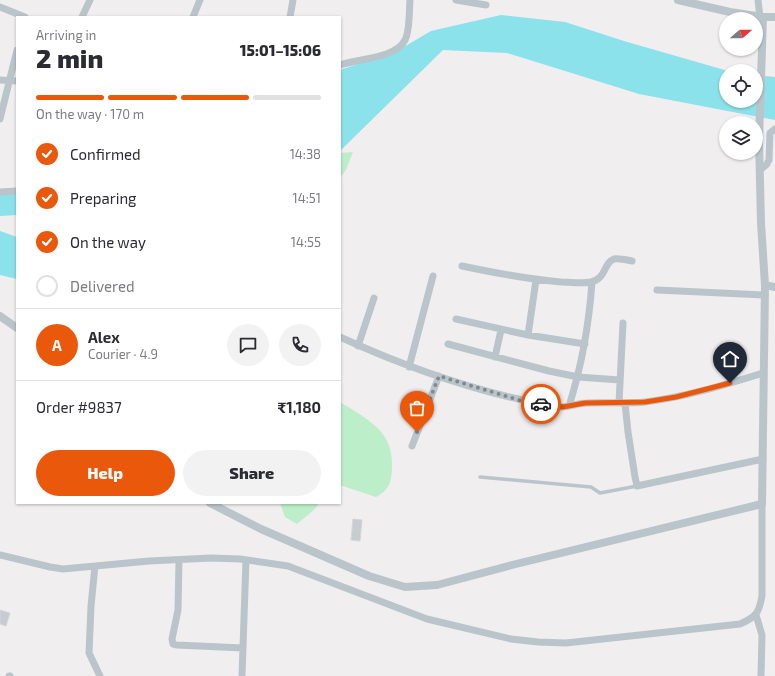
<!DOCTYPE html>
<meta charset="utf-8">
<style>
:root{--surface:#fff;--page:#f2f2f3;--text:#2b2b33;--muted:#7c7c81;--line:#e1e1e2;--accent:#ea580c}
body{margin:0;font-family:"Exo 2",sans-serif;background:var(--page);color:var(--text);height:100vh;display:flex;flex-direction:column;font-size:15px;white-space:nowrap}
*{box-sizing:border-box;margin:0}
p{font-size:13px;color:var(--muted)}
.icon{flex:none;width:22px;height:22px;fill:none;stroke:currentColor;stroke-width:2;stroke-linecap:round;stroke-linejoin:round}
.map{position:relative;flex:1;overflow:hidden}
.panel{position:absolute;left:16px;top:16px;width:325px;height:488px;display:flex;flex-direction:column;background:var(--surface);border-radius:0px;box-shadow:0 1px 3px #0004}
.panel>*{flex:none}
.needle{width:26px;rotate:70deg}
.buttons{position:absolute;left:719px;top:12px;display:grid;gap:8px}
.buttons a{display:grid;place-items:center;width:44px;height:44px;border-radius:50%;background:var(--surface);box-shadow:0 1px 3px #0004;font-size:20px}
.pin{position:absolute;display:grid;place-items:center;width:34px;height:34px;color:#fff;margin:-41px -17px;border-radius:50% 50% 50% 0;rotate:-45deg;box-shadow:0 0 4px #0007}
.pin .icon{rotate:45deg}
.courier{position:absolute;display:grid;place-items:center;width:40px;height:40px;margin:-20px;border:3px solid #ea580c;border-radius:50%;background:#fff;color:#222;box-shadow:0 1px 5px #0007}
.headline em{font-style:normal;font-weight:800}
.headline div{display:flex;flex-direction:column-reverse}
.headline{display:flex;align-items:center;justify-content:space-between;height:68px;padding:0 20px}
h1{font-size:26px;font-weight:800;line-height:30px}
.bar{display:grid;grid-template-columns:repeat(4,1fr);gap:6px 4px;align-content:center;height:48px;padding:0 20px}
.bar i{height:5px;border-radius:3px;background:var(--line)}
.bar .current{background:var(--accent)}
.bar p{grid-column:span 4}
.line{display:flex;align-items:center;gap:10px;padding:0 20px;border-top:1px solid var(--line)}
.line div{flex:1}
.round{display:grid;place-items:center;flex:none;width:42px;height:42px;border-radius:21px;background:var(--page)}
ol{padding:0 20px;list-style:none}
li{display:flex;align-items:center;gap:12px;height:44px}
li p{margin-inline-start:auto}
li .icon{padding:4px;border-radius:50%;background:var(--accent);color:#fff;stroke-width:4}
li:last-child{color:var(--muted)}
li i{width:22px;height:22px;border:2px solid var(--line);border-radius:50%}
.primary-button{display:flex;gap:8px;margin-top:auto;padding:8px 20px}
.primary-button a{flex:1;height:46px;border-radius:24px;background:var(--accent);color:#fff;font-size:16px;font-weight:800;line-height:46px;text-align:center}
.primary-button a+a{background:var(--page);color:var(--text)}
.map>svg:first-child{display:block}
</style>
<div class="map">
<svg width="775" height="676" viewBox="0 0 775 676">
<rect width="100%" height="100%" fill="#f1eeef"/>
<path fill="#bdeeca" d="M 353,152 L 346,170 L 340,178 L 340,153 Z
M 340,402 C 360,415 387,427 391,453 C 392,458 392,464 392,469 C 391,483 389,490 376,497 L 340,485 Z
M 280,503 L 319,503 L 315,509 L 297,524 L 285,517 Z"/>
<path fill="#8be2ea" d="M 501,15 L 565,22 L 624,41 L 728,71 L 726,71 L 726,101 L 756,101 L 756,75 L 775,77 L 775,120 L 639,94 L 507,53 L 443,50 L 340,151 L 340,70 L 397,51 L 431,31 Z
M 17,191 L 17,215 L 0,216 L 0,192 Z
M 0,231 L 17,237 L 17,279 L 0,275 Z"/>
<path fill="#c8ccd1" stroke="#d2d6da" d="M 353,519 L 362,520 L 360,541 L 351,540 Z
M 0,610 L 10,613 L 6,626 L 0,624 Z"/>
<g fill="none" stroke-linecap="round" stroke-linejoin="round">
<path stroke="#bac5cb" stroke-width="3.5" d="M 480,477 L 591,487 L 600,493 L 637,486"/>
<path stroke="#bac5cb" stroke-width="7" d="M 456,0 L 486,5
M 758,0 L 760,17
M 0,7 L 25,17
M 82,17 L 90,0
M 193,17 L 200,0
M 290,17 L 293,0
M 340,65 C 357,59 397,58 405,40 C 410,31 409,11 410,0
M 0,80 L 17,81
M 0,119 L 17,50
M 760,170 L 767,164 L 769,160 L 770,133 L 775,129
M 0,192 L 17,191
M 462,266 C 495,273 527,279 561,282 C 571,282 582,284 591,282 C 607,278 603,263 614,259 C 619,258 627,260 632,261
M 657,290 L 765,295
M 456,319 L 528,335 L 585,344
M 528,335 L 536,280
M 340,337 C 410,369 482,394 557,407 C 567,408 577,403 587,403 C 606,402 626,404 645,402 C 686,397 724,385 763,373
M 448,344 L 549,371 L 578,377 L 620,380
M 358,346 L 374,298
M 495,357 L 501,330
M 409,367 L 433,276
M 619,403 L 623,323
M 625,403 L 628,432 L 635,477 L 637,486 L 763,459
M 569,406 C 582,365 589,324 592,282
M 412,446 L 439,376
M 0,555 L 50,567 L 63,569 L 149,561 L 211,558 L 240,559 L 288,566 L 427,619 L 511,639 L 538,642 L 566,643 L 740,624 C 756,617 759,613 762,596 L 762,504
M 179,560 L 178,610 L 172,639 L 173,644 L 177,645 L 243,648
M 95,566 L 91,606 L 89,653 L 100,676
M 756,615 L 762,635 L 761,676
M 9,676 L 10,676
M 242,676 L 246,560"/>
<path stroke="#bac5cb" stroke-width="8" d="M 678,0 L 730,12 L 763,17 L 775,17
M 765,285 L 775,287
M 0,316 L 17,328
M 210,503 L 261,529 L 369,576 L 405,587 L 437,585 L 512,565 L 762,504 L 765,285 L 761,223 L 759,140 L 763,17"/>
</g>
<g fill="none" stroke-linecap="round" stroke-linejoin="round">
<path stroke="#828a8f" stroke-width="4" stroke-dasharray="0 7.2" d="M 417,432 L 439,376 L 522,401 L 541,404"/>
<path stroke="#ea580c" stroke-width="5" d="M 541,404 L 563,407 L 585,403 L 645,402 L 676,397 L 730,383"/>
</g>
</svg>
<div class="buttons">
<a><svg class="needle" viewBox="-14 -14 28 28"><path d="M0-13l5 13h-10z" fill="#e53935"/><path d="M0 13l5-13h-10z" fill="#7c7c81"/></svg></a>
<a><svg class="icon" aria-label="locate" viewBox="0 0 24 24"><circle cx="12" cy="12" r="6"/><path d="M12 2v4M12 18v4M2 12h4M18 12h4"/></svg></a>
<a><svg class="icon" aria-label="layers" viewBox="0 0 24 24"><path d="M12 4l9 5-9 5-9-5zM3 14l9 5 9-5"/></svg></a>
</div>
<div class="pin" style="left:417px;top:432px;background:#ea580c"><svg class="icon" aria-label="bag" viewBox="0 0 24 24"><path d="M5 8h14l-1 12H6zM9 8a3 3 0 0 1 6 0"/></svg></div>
<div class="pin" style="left:730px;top:383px;background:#1f2937"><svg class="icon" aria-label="home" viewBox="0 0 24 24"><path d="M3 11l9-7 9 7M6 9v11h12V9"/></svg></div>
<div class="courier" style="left:541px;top:404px"><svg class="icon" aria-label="car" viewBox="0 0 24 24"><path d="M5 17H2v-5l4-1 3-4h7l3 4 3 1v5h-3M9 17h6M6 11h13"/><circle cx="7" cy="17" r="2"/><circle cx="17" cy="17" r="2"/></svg></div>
<section class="panel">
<div class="headline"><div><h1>2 min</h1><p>Arriving in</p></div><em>15:01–15:06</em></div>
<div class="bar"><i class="current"></i><i class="current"></i><i class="current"></i><i></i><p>On the way · 170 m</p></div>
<ol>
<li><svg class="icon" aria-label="check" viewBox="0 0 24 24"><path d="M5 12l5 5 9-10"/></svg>Confirmed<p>14:38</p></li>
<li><svg class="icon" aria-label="check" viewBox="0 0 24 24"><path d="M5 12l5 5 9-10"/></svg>Preparing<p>14:51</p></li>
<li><svg class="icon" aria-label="check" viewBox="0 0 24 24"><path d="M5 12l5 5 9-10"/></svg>On the way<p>14:55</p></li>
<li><i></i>Delivered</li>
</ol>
<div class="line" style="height:72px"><b class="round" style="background:var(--accent);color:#fff">A</b><div><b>Alex</b><p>Courier · 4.9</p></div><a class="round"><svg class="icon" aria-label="chat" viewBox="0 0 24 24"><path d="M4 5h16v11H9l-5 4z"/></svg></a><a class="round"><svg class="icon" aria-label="phone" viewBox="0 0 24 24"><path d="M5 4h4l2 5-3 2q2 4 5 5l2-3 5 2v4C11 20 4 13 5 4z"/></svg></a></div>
<div class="line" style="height:52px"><div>Order #9837</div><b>₹1,180</b></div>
<div class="primary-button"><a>Help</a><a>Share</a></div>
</section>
</div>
